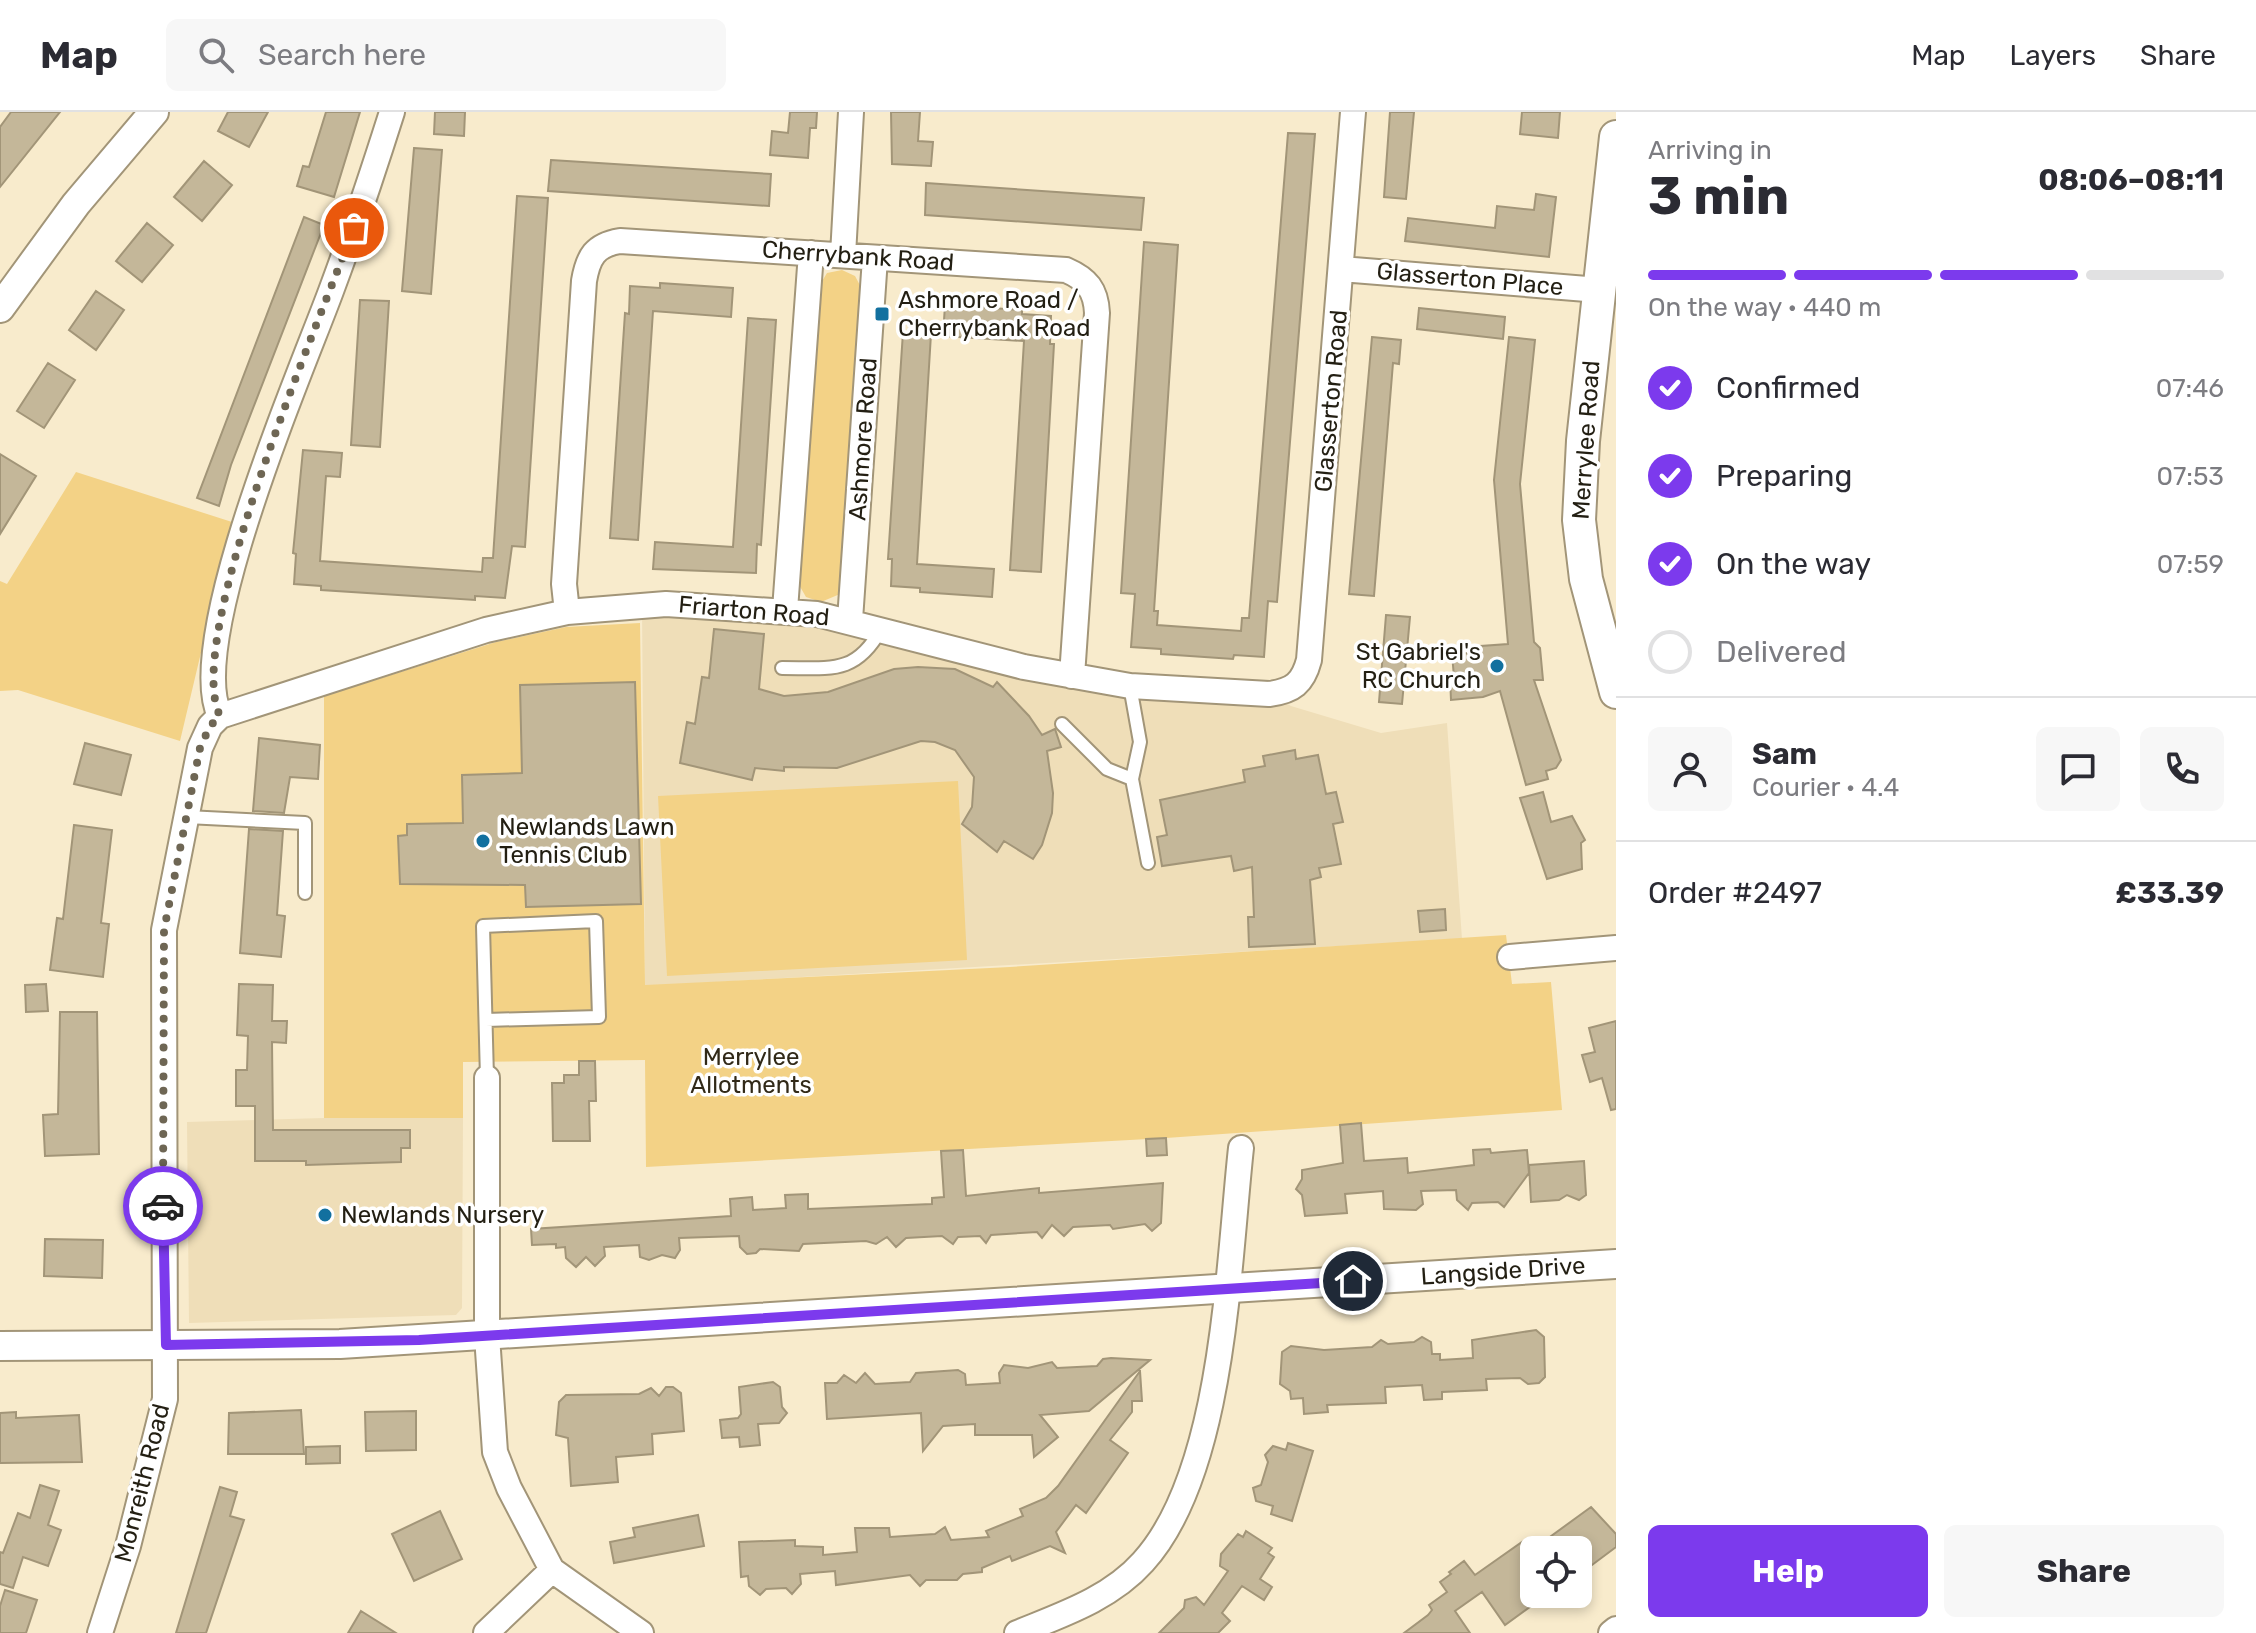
<!DOCTYPE html>
<meta charset="utf-8">
<style>
:root{--surface:#fff;--page:#f7f7f7;--text:#2b2b33;--muted:#7c7c81;--line:#e1e1e2;--accent:#7c3aed}
body{margin:0;font-family:Rubik,sans-serif;background:var(--page);color:var(--text);height:100vh;display:flex;flex-direction:column;font-size:30px;white-space:nowrap}
*{box-sizing:border-box;margin:0}
p{font-size:26px;color:var(--muted)}
.icon{flex:none;width:44px;height:44px;fill:none;stroke:currentColor;stroke-width:2;stroke-linecap:round;stroke-linejoin:round}
.map{position:relative;flex:1;overflow:hidden}
.drawer{display:flex;flex-direction:column;background:var(--surface);width:640px}
.drawer>*{flex:none}
.controls{position:absolute;left:1520px;top:1424px;display:grid;gap:16px}
.controls a{display:grid;place-items:center;width:72px;height:72px;border-radius:12px;background:var(--surface);box-shadow:0 4px 12px #0003;font-size:40px}
.pin{position:absolute;display:grid;place-items:center;width:68px;height:68px;color:#fff;margin:-34px;border:4px solid #fff;border-radius:50%;box-shadow:0 2px 8px #0007}
.courier{position:absolute;display:grid;place-items:center;width:80px;height:80px;margin:-40px;border:6px solid #7c3aed;border-radius:50%;background:#fff;color:#222;box-shadow:0 2px 10px #0007}
.summary em{font-style:normal;font-weight:700}
.summary div{display:flex;flex-direction:column-reverse}
.summary{display:flex;align-items:center;justify-content:space-between;height:136px;padding:0 32px}
h1{font-size:52px;font-weight:700;line-height:60px}
.bar{display:grid;grid-template-columns:repeat(4,1fr);gap:12px 8px;align-content:center;height:96px;padding:0 32px}
.bar i{height:10px;border-radius:6px;background:var(--line)}
.bar .active{background:var(--accent)}
.bar p{grid-column:span 4}
.line{display:flex;align-items:center;gap:20px;padding:0 32px;border-top:2px solid var(--line)}
.line div{flex:1}
.round{display:grid;place-items:center;flex:none;width:84px;height:84px;border-radius:12px;background:var(--page)}
ol{padding:0 32px;list-style:none}
li{display:flex;align-items:center;gap:24px;height:88px}
li p{margin-inline-start:auto}
li .icon{padding:8px;border-radius:50%;background:var(--accent);color:#fff;stroke-width:4}
li:last-child{color:var(--muted)}
li i{width:44px;height:44px;border:4px solid var(--line);border-radius:50%}
.primary-button{display:flex;gap:16px;margin-top:auto;padding:16px 32px}
.primary-button a{flex:1;height:92px;border-radius:12px;background:var(--accent);color:#fff;font-size:32px;font-weight:700;line-height:92px;text-align:center}
.primary-button a+a{background:var(--page);color:var(--text)}
header{display:flex;align-items:center;gap:48px;box-sizing:border-box;height:112px;padding:0 40px;background:var(--surface);border-bottom:2px solid var(--line)}
header strong{font-size:38px}
nav{display:flex;gap:44px;margin-inline-start:auto;font-size:28px}
.search{width:560px;height:72px;background:var(--page);display:flex;align-items:center;gap:20px;box-sizing:border-box;padding:0 28px;border-radius:12px;color:var(--muted);font-size:30px}
main{display:flex;flex:1;min-height:0}
.map>svg:first-child{display:block}
</style>
<header>
<strong>Map</strong>
<div class="search"><svg class="icon" aria-label="search" viewBox="0 0 24 24"><circle cx="10" cy="10" r="6"/><path d="M15 15l6 6"/></svg>Search here</div>
<nav><a>Map</a><a>Layers</a><a>Share</a></nav>
</header>
<main>
<div class="map">
<svg width="1616" height="1521" viewBox="0 0 1616 1521">
<rect width="100%" height="100%" fill="#f8ebcc"/>
<path fill="#efdeb8" d="M 704,492 L 970,541 L 1269,582 L 1291,594 L 1381,621 L 1447,611 L 1462,827 L 645,874 L 642,494 Z
M 324,1006 L 463,1006 L 462,1196 L 456,1203 L 189,1211 L 187,1010 Z"/>
<path fill="#f3d286" d="M 842,158 L 855,164 L 863,179 L 840,482 L 821,490 L 806,485 L 798,471 L 818,176 L 827,161 Z
M 76,360 L 232,410 L 180,629 L 18,578 L 0,579 L 0,469 L 7,472 Z
M 640,511 L 645,873 L 1010,855 L 1506,823 L 1512,872 L 1551,870 L 1562,998 L 1166,1026 L 646,1055 L 645,948 L 463,950 L 463,1006 L 324,1006 L 324,584 L 496,530 L 566,515 Z
M 958,669 L 967,848 L 667,864 L 658,684 Z"/>
<path fill="#c4b799" stroke="#a29578" stroke-width="2" d="M 11,0 L 60,0 L 0,75 L 0,15 Z
M 228,0 L 268,0 L 249,35 L 218,19 Z
M 326,0 L 360,0 L 334,85 L 297,74 L 303,54 L 309,55 Z
M 435,0 L 465,0 L 464,24 L 434,22 Z
M 790,0 L 817,0 L 816,16 L 810,16 L 808,46 L 770,43 L 772,19 L 788,21 Z
M 891,0 L 920,0 L 918,29 L 933,30 L 931,54 L 892,52 Z
M 1390,0 L 1414,0 L 1406,87 L 1384,85 Z
M 1522,0 L 1560,0 L 1558,26 L 1520,22 Z
M 1288,21 L 1315,22 L 1277,490 L 1268,489 L 1264,545 L 1234,543 L 1233,547 L 1161,542 L 1161,537 L 1131,535 L 1135,482 L 1121,481 L 1144,130 L 1178,133 L 1154,499 L 1158,499 L 1157,513 L 1241,519 L 1242,506 L 1249,506 Z
M 414,36 L 442,38 L 431,182 L 402,179 Z
M 551,48 L 771,62 L 769,94 L 548,79 Z
M 204,49 L 232,73 L 202,109 L 174,85 Z
M 926,71 L 1144,86 L 1141,118 L 925,103 Z
M 1536,82 L 1556,85 L 1549,145 L 1405,129 L 1408,106 L 1495,116 L 1497,94 L 1534,98 Z
M 517,84 L 548,86 L 525,435 L 512,434 L 505,486 L 475,484 L 475,488 L 321,478 L 321,474 L 294,472 L 296,442 L 293,441 L 303,338 L 342,341 L 340,365 L 326,364 L 320,449 L 482,460 L 483,446 L 493,446 Z
M 304,105 L 324,113 L 231,353 L 219,394 L 197,386 Z
M 147,111 L 173,133 L 142,170 L 116,149 Z
M 660,171 L 733,176 L 731,205 L 653,199 L 638,428 L 610,426 L 625,201 L 629,202 L 630,174 L 660,176 Z
M 96,179 L 124,198 L 96,238 L 69,218 Z
M 360,188 L 389,189 L 380,335 L 351,333 Z
M 945,193 L 1022,198 L 1022,202 L 1051,204 L 1050,232 L 1054,232 L 1041,460 L 1010,458 L 1024,229 L 943,224 Z
M 1419,196 L 1505,205 L 1503,227 L 1417,217 Z
M 748,206 L 776,208 L 761,433 L 757,432 L 756,461 L 653,457 L 655,430 L 733,435 Z
M 903,220 L 931,222 L 917,452 L 994,457 L 992,485 L 920,480 L 920,476 L 891,474 L 892,447 L 888,447 Z
M 1372,225 L 1401,228 L 1399,252 L 1393,251 L 1374,484 L 1349,482 Z
M 1509,225 L 1535,228 L 1520,372 L 1534,530 L 1540,536 L 1543,568 L 1534,568 L 1561,648 L 1556,656 L 1546,659 L 1548,667 L 1526,673 L 1500,579 L 1483,585 L 1451,588 L 1450,565 L 1454,565 L 1452,542 L 1468,541 L 1467,535 L 1508,532 L 1494,368 Z
M 48,251 L 75,268 L 44,316 L 17,299 Z
M 0,342 L 36,364 L 0,422 Z
M 1386,503 L 1410,505 L 1402,592 L 1379,590 Z
M 714,517 L 764,522 L 759,577 L 784,584 L 828,580 L 894,557 L 918,555 L 955,557 L 993,575 L 997,570 L 1029,604 L 1042,623 L 1055,617 L 1061,635 L 1047,639 L 1053,681 L 1052,701 L 1042,733 L 1033,747 L 1004,729 L 997,740 L 962,712 L 972,695 L 974,665 L 955,638 L 935,630 L 921,629 L 837,656 L 784,655 L 784,659 L 755,656 L 752,668 L 680,651 L 687,610 L 695,612 L 702,565 L 709,566 Z
M 635,570 L 641,792 L 526,795 L 525,773 L 400,772 L 398,724 L 407,723 L 407,712 L 463,711 L 462,663 L 522,661 L 520,573 Z
M 259,626 L 320,633 L 318,667 L 290,665 L 284,701 L 253,699 Z
M 85,631 L 131,643 L 121,683 L 74,672 Z
M 1295,638 L 1296,647 L 1318,643 L 1326,682 L 1336,680 L 1343,710 L 1333,712 L 1341,752 L 1319,756 L 1321,765 L 1310,768 L 1315,832 L 1249,835 L 1248,805 L 1254,805 L 1252,755 L 1234,759 L 1231,744 L 1162,754 L 1157,725 L 1167,723 L 1160,688 L 1245,670 L 1243,658 L 1265,654 L 1263,644 Z
M 1543,680 L 1551,710 L 1572,704 L 1585,728 L 1581,731 L 1582,757 L 1547,767 L 1520,686 Z
M 74,713 L 112,718 L 101,811 L 109,812 L 103,865 L 50,858 L 57,806 L 63,807 Z
M 249,717 L 283,719 L 277,803 L 285,804 L 281,845 L 240,841 Z
M 1445,797 L 1446,818 L 1420,820 L 1418,799 Z
M 46,872 L 48,899 L 26,900 L 25,873 Z
M 239,872 L 273,873 L 272,909 L 287,909 L 286,931 L 272,930 L 273,1018 L 410,1018 L 410,1036 L 401,1036 L 401,1050 L 306,1053 L 306,1049 L 255,1049 L 255,994 L 236,994 L 236,958 L 247,958 L 248,924 L 237,923 Z
M 60,900 L 97,900 L 99,1042 L 45,1044 L 43,1003 L 58,1002 Z
M 1616,909 L 1616,997 L 1611,998 L 1602,966 L 1590,970 L 1582,943 L 1595,940 L 1589,916 Z
M 579,949 L 595,949 L 596,989 L 589,989 L 590,1029 L 553,1029 L 552,971 L 564,971 L 564,963 L 579,963 Z
M 1361,1011 L 1364,1049 L 1407,1046 L 1408,1061 L 1474,1053 L 1473,1038 L 1490,1037 L 1491,1041 L 1527,1038 L 1529,1061 L 1504,1095 L 1498,1090 L 1472,1091 L 1468,1098 L 1457,1088 L 1456,1078 L 1421,1079 L 1423,1092 L 1416,1098 L 1384,1097 L 1383,1079 L 1345,1082 L 1347,1101 L 1305,1104 L 1302,1083 L 1296,1077 L 1302,1067 L 1302,1058 L 1343,1051 L 1340,1013 Z
M 1166,1026 L 1167,1043 L 1147,1044 L 1146,1027 Z
M 963,1038 L 966,1084 L 1039,1076 L 1039,1081 L 1163,1071 L 1161,1111 L 1152,1119 L 1145,1112 L 1113,1117 L 1110,1113 L 1073,1115 L 1064,1124 L 1052,1113 L 1042,1126 L 1037,1120 L 991,1123 L 986,1131 L 980,1124 L 958,1125 L 953,1132 L 942,1124 L 906,1126 L 896,1135 L 887,1125 L 876,1132 L 866,1129 L 803,1132 L 799,1139 L 760,1137 L 756,1141 L 747,1142 L 740,1135 L 739,1124 L 679,1126 L 680,1138 L 675,1146 L 662,1143 L 649,1148 L 640,1145 L 639,1133 L 604,1135 L 605,1144 L 595,1154 L 586,1145 L 576,1155 L 566,1146 L 565,1135 L 556,1136 L 556,1132 L 532,1133 L 531,1117 L 731,1104 L 730,1087 L 752,1085 L 753,1098 L 786,1096 L 785,1083 L 808,1082 L 808,1097 L 932,1092 L 932,1086 L 944,1085 L 941,1039 Z
M 1584,1049 L 1586,1083 L 1579,1088 L 1567,1083 L 1559,1088 L 1531,1090 L 1529,1053 Z
M 45,1127 L 103,1128 L 102,1166 L 44,1164 Z
M 1536,1218 L 1544,1225 L 1545,1265 L 1539,1271 L 1528,1272 L 1520,1266 L 1486,1267 L 1487,1278 L 1442,1280 L 1442,1287 L 1424,1288 L 1422,1273 L 1385,1275 L 1386,1291 L 1327,1293 L 1328,1300 L 1304,1302 L 1303,1286 L 1291,1287 L 1290,1279 L 1280,1272 L 1282,1240 L 1291,1234 L 1324,1238 L 1372,1235 L 1381,1228 L 1388,1232 L 1414,1230 L 1422,1225 L 1431,1230 L 1432,1242 L 1440,1242 L 1440,1248 L 1473,1246 L 1472,1228 Z
M 1111,1246 L 1150,1248 L 1089,1299 L 1040,1303 L 1058,1325 L 1034,1345 L 1032,1323 L 975,1323 L 975,1312 L 943,1314 L 923,1339 L 921,1301 L 827,1307 L 825,1271 L 837,1271 L 844,1263 L 856,1271 L 865,1261 L 875,1272 L 910,1270 L 916,1261 L 958,1258 L 965,1262 L 966,1273 L 1000,1271 L 999,1261 L 1004,1253 L 1028,1256 L 1052,1250 L 1057,1256 L 1097,1254 L 1103,1247 Z
M 1140,1259 L 1142,1289 L 1132,1289 L 1132,1300 L 1110,1328 L 1128,1341 L 1086,1401 L 1076,1393 L 1056,1420 L 1065,1441 L 1050,1434 L 1012,1449 L 1010,1444 L 982,1456 L 982,1460 L 963,1462 L 957,1468 L 926,1468 L 920,1474 L 910,1463 L 836,1473 L 835,1459 L 800,1462 L 801,1472 L 792,1482 L 786,1476 L 766,1477 L 760,1483 L 749,1474 L 748,1464 L 741,1465 L 739,1430 L 795,1428 L 795,1434 L 823,1435 L 823,1443 L 857,1440 L 855,1416 L 889,1416 L 890,1425 L 935,1422 L 945,1415 L 951,1428 L 989,1425 L 986,1419 L 1023,1404 L 1020,1397 L 1046,1386 L 1058,1374 Z
M 773,1270 L 780,1275 L 782,1295 L 787,1301 L 779,1311 L 758,1312 L 760,1333 L 740,1335 L 739,1325 L 722,1326 L 720,1308 L 738,1306 L 741,1302 L 739,1275 Z
M 666,1275 L 673,1275 L 681,1281 L 684,1319 L 652,1322 L 653,1342 L 616,1345 L 618,1370 L 571,1374 L 568,1326 L 556,1323 L 559,1290 L 566,1283 L 639,1282 L 651,1276 L 659,1284 Z
M 301,1298 L 304,1342 L 228,1342 L 229,1301 Z
M 416,1299 L 416,1338 L 366,1339 L 365,1300 Z
M 16,1300 L 16,1306 L 79,1303 L 82,1350 L 0,1351 L 0,1301 Z
M 1288,1331 L 1313,1339 L 1292,1409 L 1271,1402 L 1273,1394 L 1256,1389 L 1253,1376 L 1261,1373 L 1268,1350 L 1265,1343 L 1273,1334 L 1286,1338 Z
M 340,1334 L 340,1351 L 306,1352 L 306,1335 Z
M 40,1373 L 59,1379 L 48,1413 L 61,1418 L 48,1454 L 23,1445 L 13,1476 L 0,1472 L 0,1440 L 3,1441 L 18,1401 L 30,1406 Z
M 220,1375 L 237,1380 L 230,1404 L 244,1408 L 206,1521 L 176,1521 Z
M 1591,1395 L 1616,1422 L 1616,1435 L 1592,1453 L 1578,1462 L 1578,1438 L 1532,1438 Z
M 440,1399 L 462,1447 L 414,1469 L 392,1422 Z
M 698,1403 L 704,1434 L 614,1451 L 610,1430 L 635,1425 L 633,1416 Z
M 1246,1419 L 1272,1436 L 1268,1441 L 1274,1445 L 1260,1467 L 1272,1475 L 1264,1488 L 1242,1474 L 1222,1501 L 1230,1509 L 1218,1521 L 1159,1521 L 1184,1496 L 1185,1488 L 1196,1485 L 1204,1493 L 1228,1459 L 1220,1454 L 1221,1442 L 1238,1422 L 1243,1425 Z
M 1522,1430 L 1534,1447 L 1534,1455 L 1527,1460 L 1534,1470 L 1534,1492 L 1505,1513 L 1482,1480 L 1455,1499 L 1470,1521 L 1404,1521 L 1428,1503 L 1432,1498 L 1429,1493 L 1447,1480 L 1440,1470 L 1451,1462 L 1449,1460 L 1464,1449 L 1475,1463 Z
M 5,1478 L 37,1488 L 26,1521 L 0,1521 L 0,1494 Z
M 361,1499 L 396,1521 L 348,1521 Z"/>
<g fill="none" stroke-linecap="round" stroke-linejoin="round">
<defs>
<path id="service" d="M 782,556 C 830,556 856,563 881,517
M 1130,574 L 1140,630 L 1132,667 L 1148,751
M 1062,612 L 1107,657 L 1132,667
M 187,705 L 305,711 L 305,781
M 486,908 L 599,905 L 596,809 L 483,814 L 487,966"/>
<path id="minor" d="M 843,143 L 851,0
M 1341,157 L 1599,178
M 785,498 L 811,141
M 567,500 L 564,472 L 584,169 C 588,145 595,133 620,129 L 1066,158 C 1087,167 1096,178 1097,201 L 1072,564
M 850,508 L 875,146
M 220,604 C 184,530 301,260 331,179 C 353,120 373,60 392,0
M 1510,845 L 1616,836
M 487,966 L 487,1224 L 495,1340 L 509,1376 L 552,1458 L 641,1521
M 100,1521 L 128,1434 L 165,1287 L 164,818 L 200,636 L 210,614 L 220,604 L 486,518 L 567,500 L 666,492 L 817,502 L 1024,555 L 1130,574 L 1269,582 C 1293,579 1303,571 1309,548 L 1353,0
M 486,1521 L 552,1458
M 1017,1521 C 1061,1503 1110,1487 1143,1450 C 1224,1361 1228,1154 1241,1036
M 1611,1521 L 1616,1517"/>
<path id="tertiary" d="M 0,196 L 76,92 L 154,0
M 0,1234 L 340,1232 L 1616,1152"/>
<path id="secondary" d="M 1616,25 L 1583,329 L 1579,408 L 1586,467 L 1616,580"/>
</defs>
<use href="#service" stroke="#a29578" stroke-width="16"/>
<use href="#minor" stroke="#a29578" stroke-width="28"/>
<use href="#tertiary" stroke="#a29578" stroke-width="32"/>
<use href="#secondary" stroke="#a29578" stroke-width="36"/>
<use href="#service" stroke="#fff" stroke-width="12"/>
<use href="#minor" stroke="#fff" stroke-width="24"/>
<use href="#tertiary" stroke="#fff" stroke-width="28"/>
<use href="#secondary" stroke="#fff" stroke-width="32"/>
</g>
<g fill="none" stroke-linecap="round" stroke-linejoin="round">
<path stroke="#6e6654" stroke-width="8" stroke-dasharray="0 14.4" d="M 163,1094 L 164,818 L 200,636 L 210,614 L 220,604 C 182,527 321,205 354,116"/>
<path stroke="#7c3aed" stroke-width="10" d="M 163,1094 L 166,1233 L 419,1228 L 1353,1169"/>
</g>
<g fill="#12709f" stroke="#fff" stroke-width="3">
<rect x="874" y="194" width="16" height="16" rx="4"/>
<circle cx="1497" cy="554" r="8"/>
<circle cx="483" cy="729" r="8"/>
<circle cx="325" cy="1103" r="8"/>
</g>
<g text-anchor="middle" dominant-baseline="central" stroke-width="7" stroke-linejoin="round" paint-order="stroke">
<g font-size="24" fill="#231f13" stroke="#fff">
<text transform="translate(858 144) rotate(4)">Cherrybank Road</text>
<text transform="translate(1470 167) rotate(5)">Glasserton Place</text>
<text transform="translate(1331 289) rotate(-85)">Glasserton Road</text>
<text transform="translate(863 327) rotate(-86)">Ashmore Road</text>
<text transform="translate(1586 328) rotate(-86)">Merrylee Road</text>
<text transform="translate(754 499) rotate(5)">Friarton Road</text>
<text transform="translate(1503 1159) rotate(-4)">Langside Drive</text>
<text transform="translate(142 1371) rotate(-76)">Monreith Road</text>
</g>
<g font-size="24" fill="#231f13" stroke="#fff" text-anchor="start">
<text x="898" y="188">Ashmore Road /<tspan x="898" dy="28">Cherrybank Road</tspan></text>
<text x="1481" y="540" text-anchor="end">St Gabriel's<tspan x="1481" dy="28">RC Church</tspan></text>
<text x="499" y="715">Newlands Lawn<tspan x="499" dy="28">Tennis Club</tspan></text>
<text x="341" y="1103">Newlands Nursery</text>
</g>
<g font-size="24" fill="#312918" stroke="#fff">
<text x="751" y="945">Merrylee<tspan x="751" dy="28">Allotments</tspan></text>
</g>
</g>
</svg>
<div class="controls">
<a><svg class="icon" aria-label="locate" viewBox="0 0 24 24"><circle cx="12" cy="12" r="6"/><path d="M12 2v4M12 18v4M2 12h4M18 12h4"/></svg></a>
</div>
<div class="pin" style="left:354px;top:116px;background:#ea580c"><svg class="icon" aria-label="bag" viewBox="0 0 24 24"><path d="M5 8h14l-1 12H6zM9 8a3 3 0 0 1 6 0"/></svg></div>
<div class="pin" style="left:1353px;top:1169px;background:#1f2937"><svg class="icon" aria-label="home" viewBox="0 0 24 24"><path d="M3 11l9-7 9 7M6 9v11h12V9"/></svg></div>
<div class="courier" style="left:163px;top:1094px"><svg class="icon" aria-label="car" viewBox="0 0 24 24"><path d="M5 17H2v-5l4-1 3-4h7l3 4 3 1v5h-3M9 17h6M6 11h13"/><circle cx="7" cy="17" r="2"/><circle cx="17" cy="17" r="2"/></svg></div>
</div>
<section class="drawer">
<div class="summary"><div><h1>3 min</h1><p>Arriving in</p></div><em>08:06–08:11</em></div>
<div class="bar"><i class="active"></i><i class="active"></i><i class="active"></i><i></i><p>On the way · 440 m</p></div>
<ol>
<li><svg class="icon" aria-label="check" viewBox="0 0 24 24"><path d="M5 12l5 5 9-10"/></svg>Confirmed<p>07:46</p></li>
<li><svg class="icon" aria-label="check" viewBox="0 0 24 24"><path d="M5 12l5 5 9-10"/></svg>Preparing<p>07:53</p></li>
<li><svg class="icon" aria-label="check" viewBox="0 0 24 24"><path d="M5 12l5 5 9-10"/></svg>On the way<p>07:59</p></li>
<li><i></i>Delivered</li>
</ol>
<div class="line" style="height:144px"><a class="round"><svg class="icon" aria-label="person" viewBox="0 0 24 24"><circle cx="12" cy="8" r="4"/><path d="M4 21q1-7 8-7t8 7"/></svg></a><div><b>Sam</b><p>Courier · 4.4</p></div><a class="round"><svg class="icon" aria-label="chat" viewBox="0 0 24 24"><path d="M4 5h16v11H9l-5 4z"/></svg></a><a class="round"><svg class="icon" aria-label="phone" viewBox="0 0 24 24"><path d="M5 4h4l2 5-3 2q2 4 5 5l2-3 5 2v4C11 20 4 13 5 4z"/></svg></a></div>
<div class="line" style="height:104px"><div>Order #2497</div><b>£33.39</b></div>
<div class="primary-button"><a>Help</a><a>Share</a></div>
</section>
</main>
